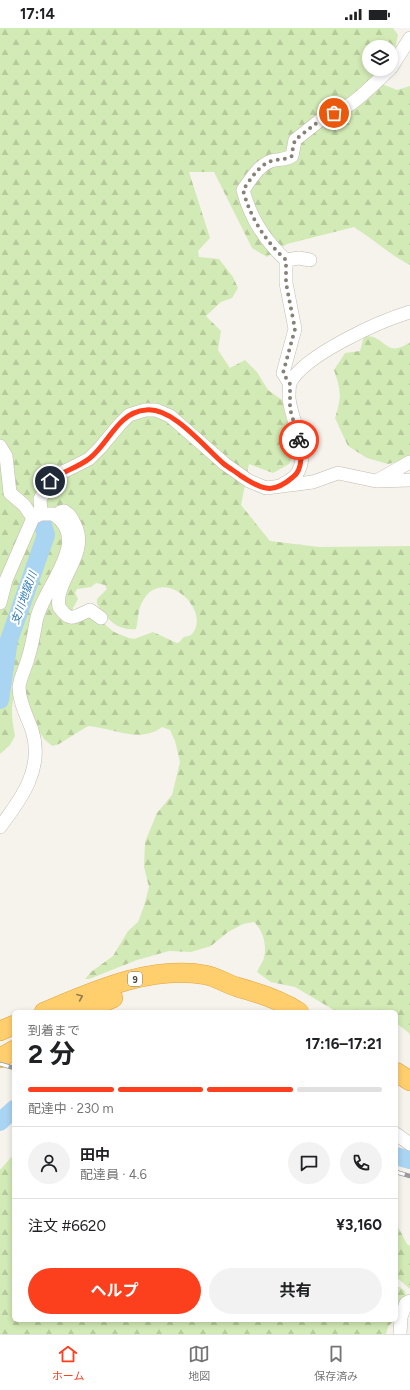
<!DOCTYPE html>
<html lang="ja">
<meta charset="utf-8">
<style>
:root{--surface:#fff;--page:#f2f2f2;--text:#202124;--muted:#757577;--line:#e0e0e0;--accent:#fc3f1d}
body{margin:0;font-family:Figtree,"Noto Sans JP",sans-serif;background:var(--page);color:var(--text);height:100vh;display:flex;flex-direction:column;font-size:15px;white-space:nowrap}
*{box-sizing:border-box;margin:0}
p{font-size:13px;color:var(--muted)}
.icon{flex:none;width:22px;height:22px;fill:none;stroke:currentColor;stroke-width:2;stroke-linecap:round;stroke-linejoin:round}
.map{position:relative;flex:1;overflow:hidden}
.details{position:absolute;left:12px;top:982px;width:386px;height:312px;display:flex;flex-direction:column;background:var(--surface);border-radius:6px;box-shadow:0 2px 6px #0003}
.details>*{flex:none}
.controls{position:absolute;left:362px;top:12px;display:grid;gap:8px}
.controls a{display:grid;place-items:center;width:36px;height:36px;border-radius:50%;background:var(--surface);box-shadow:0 2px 6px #0003;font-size:20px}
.pin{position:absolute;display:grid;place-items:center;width:34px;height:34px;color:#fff;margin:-17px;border:2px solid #fff;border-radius:50%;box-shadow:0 1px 4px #0007}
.courier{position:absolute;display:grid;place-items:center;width:40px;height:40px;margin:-20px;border:3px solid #fc3f1d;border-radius:50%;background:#fff;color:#222;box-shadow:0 1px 5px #0007}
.headline em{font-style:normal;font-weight:700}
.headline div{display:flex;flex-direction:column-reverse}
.headline{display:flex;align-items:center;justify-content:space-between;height:68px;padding:0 16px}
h1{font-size:26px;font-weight:700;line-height:30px}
.bar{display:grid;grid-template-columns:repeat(4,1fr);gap:6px 4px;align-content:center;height:48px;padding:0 16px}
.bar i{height:5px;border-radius:3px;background:var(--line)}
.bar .current{background:var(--accent)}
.bar p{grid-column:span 4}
.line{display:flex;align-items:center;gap:10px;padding:0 16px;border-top:1px solid var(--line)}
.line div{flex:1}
.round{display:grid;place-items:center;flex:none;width:42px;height:42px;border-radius:21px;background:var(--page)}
.cta{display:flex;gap:8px;margin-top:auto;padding:8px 16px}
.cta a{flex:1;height:46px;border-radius:24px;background:var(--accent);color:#fff;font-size:16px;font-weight:700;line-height:46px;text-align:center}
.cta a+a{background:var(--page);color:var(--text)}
.status{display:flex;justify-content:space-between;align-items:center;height:28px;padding:0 20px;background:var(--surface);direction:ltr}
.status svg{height:11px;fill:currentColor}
.tabs{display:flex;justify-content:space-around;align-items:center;height:56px;border-top:1px solid var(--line);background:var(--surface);font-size:11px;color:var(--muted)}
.tabs a{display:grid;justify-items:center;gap:2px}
.tabs .current{color:var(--accent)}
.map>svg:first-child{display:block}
</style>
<div class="status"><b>17:14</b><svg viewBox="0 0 49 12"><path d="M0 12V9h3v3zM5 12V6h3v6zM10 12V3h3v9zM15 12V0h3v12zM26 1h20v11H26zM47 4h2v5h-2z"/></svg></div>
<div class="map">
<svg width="410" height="1306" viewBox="0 0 410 1306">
<defs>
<pattern id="forest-firs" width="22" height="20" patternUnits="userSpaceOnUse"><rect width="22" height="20" fill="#d2eab5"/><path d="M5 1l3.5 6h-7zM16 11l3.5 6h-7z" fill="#b6ca9c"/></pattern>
</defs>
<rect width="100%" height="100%" fill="#f6f3ec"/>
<path fill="url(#forest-firs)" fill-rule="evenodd" d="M 0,0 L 393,0 L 398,7 L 395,21 L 391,26 L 391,19 L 369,19 L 369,41 L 381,41 L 382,56 L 397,62 L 410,58 L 410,237 C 390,227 373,211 354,199 L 287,216 L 267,229 L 252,220 L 214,144 L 189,144 L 210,210 L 198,223 L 199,229 L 219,231 L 233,249 L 238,260 L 232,270 L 221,274 L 206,288 L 221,303 L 218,322 L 230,340 L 245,332 L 257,344 L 268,362 L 282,372 L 294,425 L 289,436 L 273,445 L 249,436 L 241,477 L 270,513 L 319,519 L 410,518 L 410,1008 L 409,1005 L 396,995 L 396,984 L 337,984 L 295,959 L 271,954 L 257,944 C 259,939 263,934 264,930 C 267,917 263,902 254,894 L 243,896 L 228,904 L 211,918 L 191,924 L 169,923 L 137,932 L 89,951 L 85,951 L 91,944 L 113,928 L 128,903 L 138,894 L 144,878 L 149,859 L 144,839 L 145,814 L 157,785 L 172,767 L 180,734 L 175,713 L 170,702 L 162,699 C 140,716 113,700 88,698 L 59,716 L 52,718 L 44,711 L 15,665 C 10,679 12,693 15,708 L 10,717 L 0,726 ZM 96,555 L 105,557 L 107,561 L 97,571 L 97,576 C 107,591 117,603 136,601 C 139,590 137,581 144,571 C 165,538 212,583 192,606 C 190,608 187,608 184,609 C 181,611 181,614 177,615 L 153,604 L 134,611 L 129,610 L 114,604 L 103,595 L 86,587 L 73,584 L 73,580 L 78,571 L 75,565 L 77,561 L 91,559 Z
M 364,308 C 386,306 385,332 410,314 L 410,431 L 388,436 L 367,430 L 348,418 L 335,390 C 342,368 341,363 334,342 L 345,325 L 360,323 Z
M 14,1126 L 14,1292 L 394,1292 L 388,1299 L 386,1306 L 0,1306 L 0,1142 Z
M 396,1195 L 407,1216 L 410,1218 L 410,1261 L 396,1249 Z
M 396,1259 L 400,1259 L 405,1263 L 406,1268 L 396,1289 Z"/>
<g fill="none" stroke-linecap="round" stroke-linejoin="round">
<path stroke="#a9d4f2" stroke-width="18" d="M 0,672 L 9,612 L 46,507 L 42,494
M 0,1094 L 14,1081
M 396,1128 L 410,1132"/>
<defs>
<path id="minor" d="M 391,40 L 410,10
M 286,232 L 286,255 L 295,301 L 283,345 L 290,356
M 310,232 L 299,230 L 286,232 C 265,213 250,189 243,162 C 251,151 258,138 271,133 C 278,131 285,132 292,128 L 295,112 L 328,86 C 349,84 374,55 390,41
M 0,418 L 6,428 L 10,465 L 24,477 L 33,490
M 378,452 L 410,434
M 283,456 C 287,454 293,451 296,447 C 312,425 291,394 289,370 C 289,366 289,359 290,355 C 304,327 380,293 410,284
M 41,486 L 40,471 L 51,453 L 59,446 L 89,431 L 100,420 L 120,396 L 129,387 L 145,382 L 156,382 L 170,388 L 225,436 L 249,453 L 266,460 L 313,454 L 338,445 L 376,453 L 410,452
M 57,488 L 60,484 L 64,483 C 70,486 72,491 75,497 C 90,526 54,553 59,579 C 71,596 75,588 90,582 L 101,590
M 0,575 L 6,552 L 33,490 L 41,486 L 53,486 C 94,512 42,559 36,594 C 34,606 32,618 28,630 C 26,639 20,649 19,659 C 19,674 27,688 32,702 C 44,740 22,770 0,799
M 396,1106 L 410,1116
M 400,1306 L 401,1289 L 406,1275 L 410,1273"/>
<path id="highway" d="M 44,984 C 94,963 150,937 206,947 C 216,949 227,956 237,959 C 259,965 281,972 299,984
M 81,984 L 113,970
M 0,1003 L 14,997
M 0,1030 L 14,1022
M 396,1044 L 410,1053"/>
</defs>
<use href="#minor" stroke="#c2bbae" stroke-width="14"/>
<use href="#highway" stroke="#e0a43c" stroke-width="20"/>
<use href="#minor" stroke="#fff" stroke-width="13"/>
<use href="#highway" stroke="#ffcf6e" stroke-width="19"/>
<defs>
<path id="rail" d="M 0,1036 L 14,1040
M 396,1144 L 410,1148"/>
</defs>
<use href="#rail" stroke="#9a9a9a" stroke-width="4.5"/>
<use href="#rail" stroke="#fff" stroke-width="3" stroke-dasharray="9" stroke-linecap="butt"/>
</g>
<defs><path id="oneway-chevron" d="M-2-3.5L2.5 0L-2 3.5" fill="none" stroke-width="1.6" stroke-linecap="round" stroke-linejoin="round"/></defs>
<use stroke="#937c4e" href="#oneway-chevron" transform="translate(80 969) rotate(-23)"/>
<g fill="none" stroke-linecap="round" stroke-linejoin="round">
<path stroke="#878178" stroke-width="4" stroke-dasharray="0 7.2" d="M 299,412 L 290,381 L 290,356 L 283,345 L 295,301 L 286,255 L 286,232 C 265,213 250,189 243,162 C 251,151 258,138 271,133 C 278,131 285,132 292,128 L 293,119 L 295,112 L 328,86 L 334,85"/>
<path stroke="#fc3f1d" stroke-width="5" d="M 50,453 C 62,443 78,440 90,430 C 109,415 118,384 146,382 C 173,379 204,419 224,436 C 229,440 236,444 241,448 C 248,452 257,459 266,460 C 275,462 286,455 293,449 C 303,442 302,423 299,412"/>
</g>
<g text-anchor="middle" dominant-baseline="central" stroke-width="4" stroke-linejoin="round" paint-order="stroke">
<rect fill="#fff" stroke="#817c74" stroke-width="1" x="128" y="944" width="14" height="14" rx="3"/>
<g font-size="9" font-weight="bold" fill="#4b4439">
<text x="135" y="951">9</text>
</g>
<g font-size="11" font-style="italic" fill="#2e7ab2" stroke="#fff">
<text transform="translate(24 570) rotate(-70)">支川地獄川</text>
</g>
</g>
</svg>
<div class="controls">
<a><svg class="icon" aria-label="layers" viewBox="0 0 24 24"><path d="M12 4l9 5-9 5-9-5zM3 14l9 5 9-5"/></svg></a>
</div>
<div class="pin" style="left:334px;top:85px;background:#ea580c"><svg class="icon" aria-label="bag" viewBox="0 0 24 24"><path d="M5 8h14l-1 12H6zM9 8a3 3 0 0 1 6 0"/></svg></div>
<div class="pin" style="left:50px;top:453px;background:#1f2937"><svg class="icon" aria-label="home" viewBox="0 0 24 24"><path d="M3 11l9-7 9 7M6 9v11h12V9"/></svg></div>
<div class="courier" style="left:299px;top:412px"><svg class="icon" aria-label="bike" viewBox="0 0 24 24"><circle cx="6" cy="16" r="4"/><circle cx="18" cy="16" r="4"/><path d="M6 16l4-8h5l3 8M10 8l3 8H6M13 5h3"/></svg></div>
<section class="details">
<div class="headline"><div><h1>2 分</h1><p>到着まで</p></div><em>17:16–17:21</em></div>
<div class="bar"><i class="current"></i><i class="current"></i><i class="current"></i><i></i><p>配達中 · 230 m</p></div>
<div class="line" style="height:72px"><a class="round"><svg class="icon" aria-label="person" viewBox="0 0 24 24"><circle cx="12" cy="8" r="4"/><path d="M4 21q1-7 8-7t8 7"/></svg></a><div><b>田中</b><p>配達員 · 4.6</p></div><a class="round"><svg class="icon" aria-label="chat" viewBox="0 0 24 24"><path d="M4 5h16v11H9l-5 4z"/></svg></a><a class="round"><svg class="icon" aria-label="phone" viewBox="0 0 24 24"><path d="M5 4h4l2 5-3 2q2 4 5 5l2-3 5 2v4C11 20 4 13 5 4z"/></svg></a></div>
<div class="line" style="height:52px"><div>注文 #6620</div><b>¥3,160</b></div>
<div class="cta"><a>ヘルプ</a><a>共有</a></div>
</section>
</div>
<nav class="tabs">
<a class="current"><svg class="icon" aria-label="home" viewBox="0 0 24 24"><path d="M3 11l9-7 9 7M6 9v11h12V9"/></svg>ホーム</a>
<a><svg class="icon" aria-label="map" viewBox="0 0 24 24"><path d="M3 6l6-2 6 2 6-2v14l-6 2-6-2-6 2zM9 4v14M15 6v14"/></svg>地図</a>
<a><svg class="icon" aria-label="saved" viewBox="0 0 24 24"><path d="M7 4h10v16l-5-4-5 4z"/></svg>保存済み</a>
</nav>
